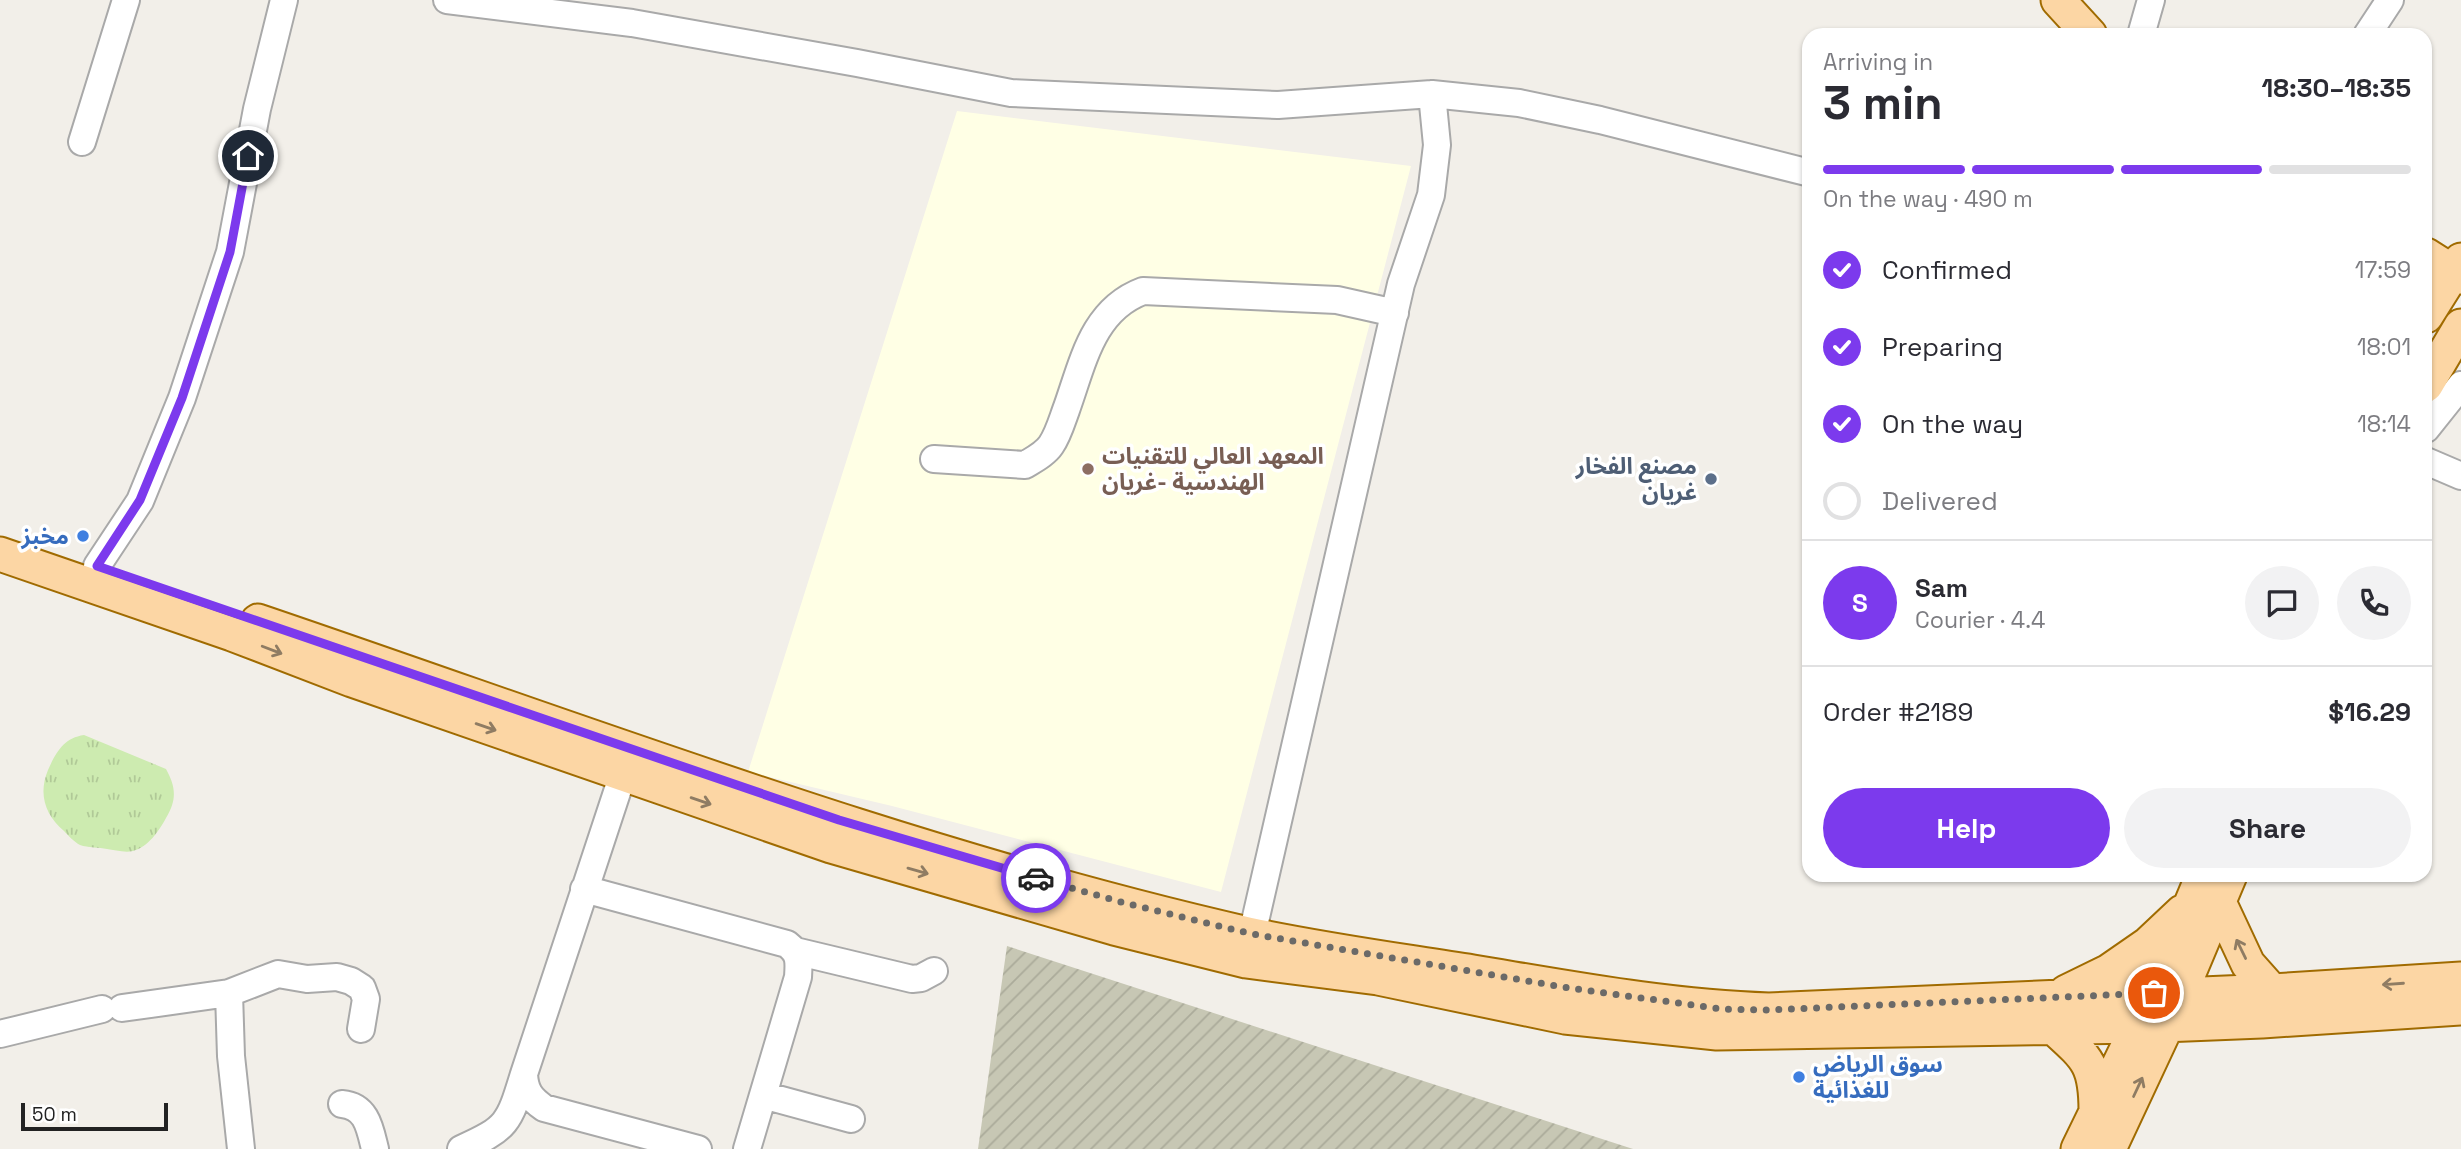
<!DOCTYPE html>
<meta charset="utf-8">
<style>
:root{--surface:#fff;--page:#f2f2f3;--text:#2b2b33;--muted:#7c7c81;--line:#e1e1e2;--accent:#7c3aed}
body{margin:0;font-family:"Space Grotesk","Noto Sans Arabic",sans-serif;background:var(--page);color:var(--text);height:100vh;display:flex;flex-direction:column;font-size:26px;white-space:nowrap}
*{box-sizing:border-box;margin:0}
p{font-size:23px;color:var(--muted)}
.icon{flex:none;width:38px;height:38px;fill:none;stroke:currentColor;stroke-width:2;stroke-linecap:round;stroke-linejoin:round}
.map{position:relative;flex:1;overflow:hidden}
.details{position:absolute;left:1802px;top:28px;width:630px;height:854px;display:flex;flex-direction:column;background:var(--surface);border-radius:21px;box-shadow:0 2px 5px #0004}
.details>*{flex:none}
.scale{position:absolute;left:21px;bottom:18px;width:147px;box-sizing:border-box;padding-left:7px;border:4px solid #222;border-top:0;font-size:19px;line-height:24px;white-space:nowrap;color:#222;-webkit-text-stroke:5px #fff;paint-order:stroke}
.pin{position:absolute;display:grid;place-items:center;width:60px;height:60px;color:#fff;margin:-30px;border:4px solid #fff;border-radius:50%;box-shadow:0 2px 7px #0007}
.courier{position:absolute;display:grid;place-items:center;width:70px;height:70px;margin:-35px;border:5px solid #7c3aed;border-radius:50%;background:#fff;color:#222;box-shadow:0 2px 9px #0007}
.overview em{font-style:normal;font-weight:600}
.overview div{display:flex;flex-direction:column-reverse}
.overview{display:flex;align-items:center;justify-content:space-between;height:119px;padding:0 21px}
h1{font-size:46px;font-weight:600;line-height:52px}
.bar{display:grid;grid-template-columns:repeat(4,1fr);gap:10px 7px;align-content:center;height:84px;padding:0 21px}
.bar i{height:9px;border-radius:5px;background:var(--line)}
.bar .active{background:var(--accent)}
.bar p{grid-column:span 4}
.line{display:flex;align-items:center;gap:18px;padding:0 21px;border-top:2px solid var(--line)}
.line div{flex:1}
.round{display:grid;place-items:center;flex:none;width:74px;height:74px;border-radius:37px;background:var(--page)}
ol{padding:0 21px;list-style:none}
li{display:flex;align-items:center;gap:21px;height:77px}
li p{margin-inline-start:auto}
li .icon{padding:7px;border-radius:50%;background:var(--accent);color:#fff;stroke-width:4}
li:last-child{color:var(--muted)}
li i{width:38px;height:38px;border:4px solid var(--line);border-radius:50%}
.cta{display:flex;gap:14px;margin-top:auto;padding:14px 21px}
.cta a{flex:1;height:80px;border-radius:42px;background:var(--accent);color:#fff;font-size:28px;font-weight:600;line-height:80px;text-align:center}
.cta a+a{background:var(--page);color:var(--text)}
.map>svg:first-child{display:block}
</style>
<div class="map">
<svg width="2461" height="1149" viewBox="0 0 2461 1149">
<defs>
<pattern id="construction-furrows" width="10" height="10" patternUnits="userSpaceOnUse" patternTransform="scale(1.75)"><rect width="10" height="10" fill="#c7c7b4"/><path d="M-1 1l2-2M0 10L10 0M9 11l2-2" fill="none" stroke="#abab9a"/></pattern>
<pattern id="grass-tufts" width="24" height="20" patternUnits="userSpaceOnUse" patternTransform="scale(1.75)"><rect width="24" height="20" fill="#cdebb0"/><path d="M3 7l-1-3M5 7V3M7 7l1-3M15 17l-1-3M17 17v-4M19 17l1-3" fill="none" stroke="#b0c997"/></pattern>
</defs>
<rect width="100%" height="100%" fill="#f2efe9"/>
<path fill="#ffffe5" d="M 957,111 L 1411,166 L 1221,892 L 892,806 L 748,772 Z"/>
<path fill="url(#construction-furrows)" d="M 1007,946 L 1633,1149 L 978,1149 Z"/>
<path fill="url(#grass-tufts)" d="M 84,735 L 166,769 C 176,787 177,800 166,818 C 159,831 148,847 133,851 C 125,853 114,850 107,849 C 99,847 88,848 80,845 C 74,842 68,835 64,831 C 45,815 38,794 48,770 C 56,752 64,738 84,735 Z"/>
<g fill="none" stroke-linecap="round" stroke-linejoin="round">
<defs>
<path id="minor" d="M 447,0 L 632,23 L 857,63 L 1011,93 L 1278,105 L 1432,94 L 1519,103 L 1600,120 L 1810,173
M 2141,35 L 2151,0
M 2367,35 L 2390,0
M 82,142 L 126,0
M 2426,429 L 2461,385
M 934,459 L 1025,465 C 1033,460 1045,454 1051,445 C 1058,435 1062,421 1066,410 C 1083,363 1092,310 1143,291 L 1337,300 L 1395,313
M 2426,461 L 2461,476
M 97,566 L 140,501 L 182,398 L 230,252 L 257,109 L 284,0
M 623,774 L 524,1074 C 525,1091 530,1098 544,1108 L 698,1149
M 584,889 L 787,944 C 800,954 799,961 798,977 L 747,1149
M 795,951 L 912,979 L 921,978 L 934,971
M 1248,952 L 1401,284 L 1431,195 L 1437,145 L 1432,94
M 229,993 L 231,1056 L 241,1149
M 122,1008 L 229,993 L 278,974 L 307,979 L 337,977 L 351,981 L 362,988 L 366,999 L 361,1029
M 0,1034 L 102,1009
M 763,1095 L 851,1119
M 342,1104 C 367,1106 370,1129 375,1149
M 461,1149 C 508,1128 509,1123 524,1074"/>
<path id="major" d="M 2058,0 L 2090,35
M 2426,255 L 2461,277
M 2426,316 L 2461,260
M 2426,385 L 2461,326
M 0,554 L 232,634 L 352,680 L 831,846 L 1114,928 L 1246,961 L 1378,978 L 1565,1017 L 1717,1033 L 2138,1026 L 2262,1021 L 2461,1008
M 258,621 C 585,732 910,857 1248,934 C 1322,950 1398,960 1473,972 C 1570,988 1670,1007 1769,1010 L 2154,993 L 2179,995 L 2272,991 L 2461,979
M 2219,902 L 2248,964 L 2272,991
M 2066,992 L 2109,971 L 2148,944 L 2182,912
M 2053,1027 C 2087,1058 2096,1064 2096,1111
M 2078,1149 L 2154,993 L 2203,875
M 2109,1149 L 2167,1025 L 2230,875"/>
</defs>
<use href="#minor" stroke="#a9a9a9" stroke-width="30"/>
<use href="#major" stroke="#a06b00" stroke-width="37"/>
<use href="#minor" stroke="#fff" stroke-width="26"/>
<use href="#major" stroke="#fcd6a4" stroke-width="33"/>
</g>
<defs><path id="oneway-shaft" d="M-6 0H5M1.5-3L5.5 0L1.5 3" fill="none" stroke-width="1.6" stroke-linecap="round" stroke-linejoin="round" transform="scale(1.75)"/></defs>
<g stroke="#8f7c63">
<use href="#oneway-shaft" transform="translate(272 650) rotate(21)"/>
<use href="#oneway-shaft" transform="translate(486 727) rotate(19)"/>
<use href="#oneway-shaft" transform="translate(701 801) rotate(19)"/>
<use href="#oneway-shaft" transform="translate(918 871) rotate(16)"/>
<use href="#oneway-shaft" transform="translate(2241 949) rotate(-116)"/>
<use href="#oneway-shaft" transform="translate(2393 984) rotate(176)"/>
<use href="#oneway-shaft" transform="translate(2138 1087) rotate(-65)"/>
</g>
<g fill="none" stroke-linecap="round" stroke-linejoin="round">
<path stroke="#6b6a68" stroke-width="7" stroke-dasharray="0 12.6" d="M 1036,878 L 1121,902 L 1252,934 L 1569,988 L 1722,1009 L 1769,1010 L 2154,993"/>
<path stroke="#7c3aed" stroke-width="9" d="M 248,156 L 230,252 L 182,398 L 140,500 L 97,566 L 839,820 L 1036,878"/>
</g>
<circle fill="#8d6e63" stroke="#fff" stroke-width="2.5" cx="1088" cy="469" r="7"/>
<circle fill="#5c6f8a" stroke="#fff" stroke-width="2.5" cx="1711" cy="479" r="7"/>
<g fill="#3f7fe0" stroke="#fff" stroke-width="2.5">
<circle cx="83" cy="536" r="7"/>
<circle cx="1799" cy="1077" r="7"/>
</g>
<g text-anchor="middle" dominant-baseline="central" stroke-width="7" stroke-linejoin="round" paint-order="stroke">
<g font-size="23" font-weight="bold" fill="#785e54" stroke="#fff" text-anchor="start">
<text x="1102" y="456">المعهد العالي للتقنيات<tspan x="1102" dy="26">الهندسية -غريان</tspan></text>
</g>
<g font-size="23" font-weight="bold" fill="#4e5e75" stroke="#fff" text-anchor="end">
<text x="1697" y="466">مصنع الفخار<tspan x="1697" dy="26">غريان</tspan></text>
</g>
<g font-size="23" font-weight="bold" fill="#366cbe" stroke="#fff" text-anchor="end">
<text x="69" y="536">مخبز</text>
<text x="1813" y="1064" text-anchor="start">سوق الرياض<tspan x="1813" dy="26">للغذائية</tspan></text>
</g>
</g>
</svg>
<div class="scale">50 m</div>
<div class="pin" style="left:2154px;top:993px;background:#ea580c"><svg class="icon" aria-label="bag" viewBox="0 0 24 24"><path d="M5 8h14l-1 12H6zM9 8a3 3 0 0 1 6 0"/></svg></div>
<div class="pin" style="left:248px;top:156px;background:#1f2937"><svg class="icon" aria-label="home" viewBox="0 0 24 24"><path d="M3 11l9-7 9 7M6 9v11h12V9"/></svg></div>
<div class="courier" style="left:1036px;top:878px"><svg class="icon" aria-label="car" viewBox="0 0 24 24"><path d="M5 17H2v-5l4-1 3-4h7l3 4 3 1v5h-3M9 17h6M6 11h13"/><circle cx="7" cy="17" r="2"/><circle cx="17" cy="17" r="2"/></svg></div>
<section class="details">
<div class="overview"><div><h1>3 min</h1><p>Arriving in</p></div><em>18:30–18:35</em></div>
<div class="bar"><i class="active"></i><i class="active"></i><i class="active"></i><i></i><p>On the way · 490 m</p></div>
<ol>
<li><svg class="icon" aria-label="check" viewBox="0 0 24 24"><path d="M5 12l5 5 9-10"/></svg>Confirmed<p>17:59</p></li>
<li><svg class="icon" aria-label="check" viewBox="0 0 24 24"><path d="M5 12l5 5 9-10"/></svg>Preparing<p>18:01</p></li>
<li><svg class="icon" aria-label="check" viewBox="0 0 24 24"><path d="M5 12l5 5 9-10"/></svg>On the way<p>18:14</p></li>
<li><i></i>Delivered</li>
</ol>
<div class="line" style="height:126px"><b class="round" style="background:var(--accent);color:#fff">S</b><div><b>Sam</b><p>Courier · 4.4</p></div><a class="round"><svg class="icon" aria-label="chat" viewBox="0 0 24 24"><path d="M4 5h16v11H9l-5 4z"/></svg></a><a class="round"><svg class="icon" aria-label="phone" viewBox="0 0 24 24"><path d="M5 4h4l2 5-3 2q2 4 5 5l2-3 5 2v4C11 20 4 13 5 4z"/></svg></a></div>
<div class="line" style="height:91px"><div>Order #2189</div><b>$16.29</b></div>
<div class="cta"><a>Help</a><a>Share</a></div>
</section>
</div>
